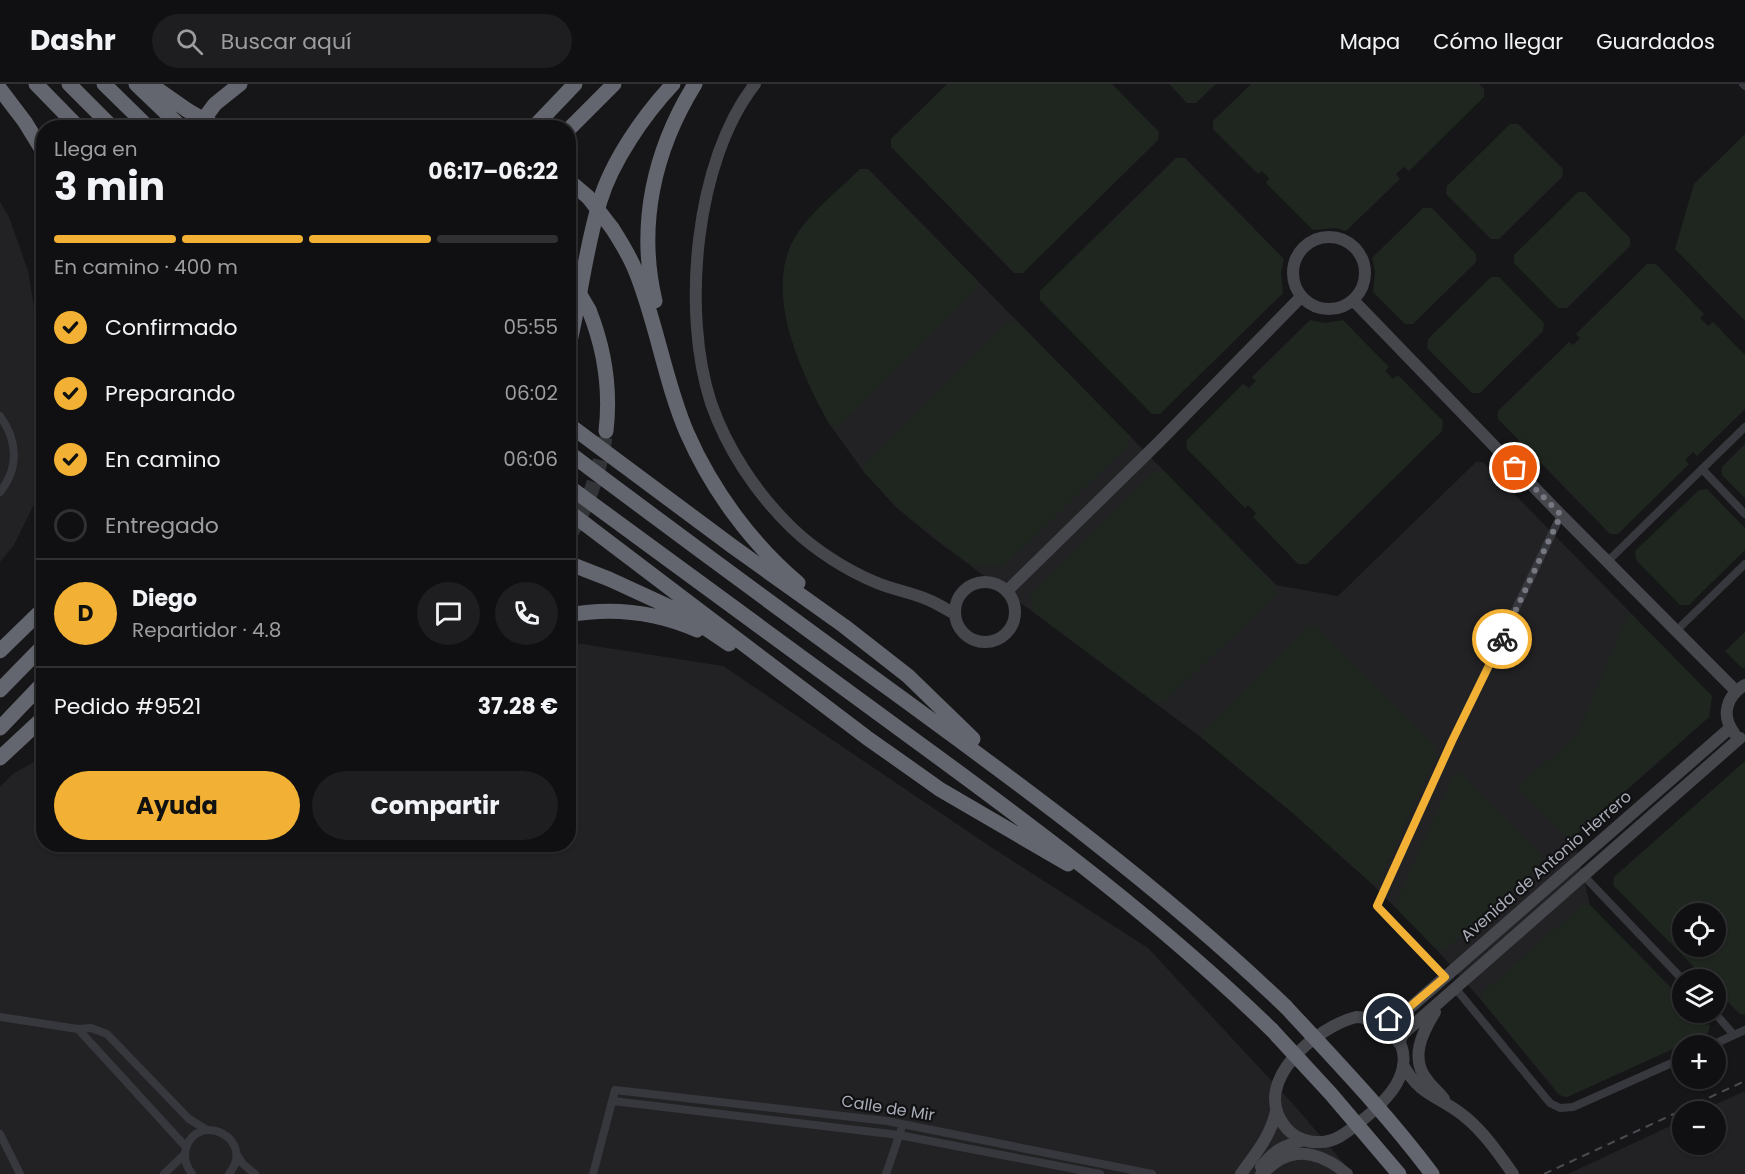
<!DOCTYPE html>
<html lang="es">
<meta charset="utf-8">
<style>
:root{--surface:#101012;--page:#1e1e20;--text:#f1f3f6;--muted:#9c9d9f;--line:#303032;--accent:#f2b134}
body{margin:0;font-family:Poppins,sans-serif;background:var(--page);color:var(--text);height:100vh;display:flex;flex-direction:column;font-size:22px;white-space:nowrap}
*{box-sizing:border-box;margin:0}
p{font-size:20px;color:var(--muted)}
.icon{flex:none;width:33px;height:33px;fill:none;stroke:currentColor;stroke-width:2;stroke-linecap:round;stroke-linejoin:round}
.map{position:relative;flex:1;overflow:hidden}
.side{position:absolute;left:36px;top:36px;width:540px;height:732px;display:flex;flex-direction:column;background:var(--surface);border-radius:24px;box-shadow:0 2px 4px #0004,0 0 0 2px var(--line)}
.side>*{flex:none}
.fabs{position:absolute;left:1672px;top:819px;display:grid;gap:12px}
.fabs a{display:grid;place-items:center;width:54px;height:54px;border-radius:50%;background:var(--surface);box-shadow:0 2px 4px #0004,0 0 0 2px var(--line);font-size:30px}
.pin{position:absolute;display:grid;place-items:center;width:51px;height:51px;color:#fff;margin:-26px;border:3px solid #fff;border-radius:50%;box-shadow:0 2px 6px #0007}
.courier{position:absolute;display:grid;place-items:center;width:60px;height:60px;margin:-30px;border:4px solid #f2b134;border-radius:50%;background:#fff;color:#222;box-shadow:0 2px 8px #0007}
.head em{font-style:normal;font-weight:700}
.head div{display:flex;flex-direction:column-reverse}
.head{display:flex;align-items:center;justify-content:space-between;height:102px;padding:0 18px}
h1{font-size:39px;font-weight:700;line-height:45px}
.bar{display:grid;grid-template-columns:repeat(4,1fr);gap:9px 6px;align-content:center;height:72px;padding:0 18px}
.bar i{height:8px;border-radius:4px;background:var(--line)}
.bar .active{background:var(--accent)}
.bar p{grid-column:span 4}
.line{display:flex;align-items:center;gap:15px;padding:0 18px;border-top:2px solid var(--line)}
.line div{flex:1}
.round{display:grid;place-items:center;flex:none;width:63px;height:63px;border-radius:32px;background:var(--page)}
ol{padding:0 18px;list-style:none}
li{display:flex;align-items:center;gap:18px;height:66px}
li p{margin-inline-start:auto}
li .icon{padding:6px;border-radius:50%;background:var(--accent);color:#111;stroke-width:4}
li:last-child{color:var(--muted)}
li i{width:33px;height:33px;border:3px solid var(--line);border-radius:50%}
.primary-button{display:flex;gap:12px;margin-top:auto;padding:12px 18px}
.primary-button a{flex:1;height:69px;border-radius:36px;background:var(--accent);color:#111;font-size:24px;font-weight:700;line-height:69px;text-align:center}
.primary-button a+a{background:var(--page);color:var(--text)}
header{display:flex;align-items:center;gap:36px;box-sizing:border-box;height:84px;padding:0 30px;background:var(--surface);border-bottom:2px solid var(--line)}
header strong{font-size:28px}
nav{display:flex;gap:33px;margin-inline-start:auto;font-size:21px}
.search{width:420px;height:54px;background:var(--page);display:flex;align-items:center;gap:15px;box-sizing:border-box;padding:0 21px;border-radius:33px;color:var(--muted);font-size:22px}
.map>svg:first-child{display:block}
</style>
<header>
<strong>Dashr</strong>
<div class="search"><svg class="icon" aria-label="search" viewBox="0 0 24 24"><circle cx="10" cy="10" r="6"/><path d="M15 15l6 6"/></svg>Buscar aquí</div>
<nav><a>Mapa</a><a>Cómo llegar</a><a>Guardados</a></nav>
</header>
<div class="map">
<svg width="1745" height="1090" viewBox="0 0 1745 1090">
<rect width="100%" height="100%" fill="#161618"/>
<path fill="#222225" d="M 860,85 L 868,85 L 1276,501 L 1338,512 L 1476,378 L 1483,378 L 1712,612 L 1709,633 L 1574,753 L 1590,821 L 1683,916 L 1683,928 L 1696,929 L 1710,942 L 1708,949 L 1567,1013 L 1559,1011 L 1482,917 L 1436,865 L 1371,799 L 1295,731 L 1202,654 L 932,453 L 897,424 L 864,388 L 830,341 L 818,320 L 801,280 L 789,241 L 783,212 L 784,183 L 793,157 L 800,146 Z
M 0,118 L 9,133 L 28,187 L 44,283 L 43,389 L 37,414 L 14,461 L 0,478 Z
M 569,558 L 723,582 L 985,759 L 1148,864 L 1294,1021 L 1353,1090 L 0,1090 L 0,703 L 14,689 L 43,673 L 44,760 L 568,760 Z
M 1745,1007 L 1745,1090 L 1568,1090 L 1683,1036 L 1683,1060 L 1716,1060 L 1716,1028 L 1701,1027 Z"/>
<path fill="#1e261f" fill-rule="evenodd" d="M 947,0 L 1112,0 L 1159,48 L 1158,56 L 1023,189 L 1014,189 L 891,63 L 891,55 Z
M 1169,0 L 1216,0 L 1196,19 L 1187,19 Z
M 1251,0 L 1479,0 L 1484,5 L 1484,13 L 1409,87 L 1404,83 L 1396,90 L 1400,95 L 1346,147 L 1335,144 L 1313,146 L 1266,99 L 1269,94 L 1262,87 L 1258,90 L 1213,45 L 1213,37 Z
M 1510,40 L 1518,40 L 1563,85 L 1562,93 L 1499,155 L 1491,155 L 1446,110 L 1447,102 Z
M 1745,50 L 1745,237 L 1675,165 L 1694,100 Z
M 1176,74 L 1185,74 L 1284,175 L 1281,188 L 1283,209 L 1160,330 L 1152,330 L 1040,216 L 1040,207 Z
M 860,85 L 868,85 L 977,196 L 977,205 L 838,342 L 830,341 C 802,291 763,210 794,155 C 807,131 840,105 860,85 Z
M 1578,108 L 1585,108 L 1630,154 L 1630,162 L 1567,224 L 1558,224 L 1514,179 L 1514,171 Z
M 1423,124 L 1432,124 L 1476,170 L 1476,178 L 1413,240 L 1405,240 L 1373,208 L 1375,188 L 1372,174 Z
M 1647,180 L 1656,180 L 1704,230 L 1700,234 L 1708,242 L 1713,238 L 1745,271 L 1745,325 L 1697,372 L 1693,368 L 1685,376 L 1689,380 L 1618,450 L 1610,450 L 1498,335 L 1498,327 L 1569,258 L 1573,261 L 1580,254 L 1576,250 Z
M 1491,193 L 1499,193 L 1544,239 L 1543,247 L 1480,309 L 1472,309 L 1427,264 L 1428,255 Z
M 1310,236 L 1325,239 L 1343,236 L 1389,283 L 1385,287 L 1393,295 L 1398,291 L 1443,337 L 1442,347 L 1307,480 L 1298,480 L 1253,433 L 1256,429 L 1248,421 L 1245,424 L 1187,365 L 1186,357 L 1243,300 L 1249,304 L 1256,297 L 1252,293 Z
M 1017,237 L 1130,352 L 1129,360 L 1003,484 L 990,480 L 973,482 L 897,424 L 864,388 L 864,380 L 1009,238 Z
M 1745,360 L 1745,414 L 1722,391 L 1722,383 Z
M 1156,387 L 1164,387 L 1276,501 L 1276,510 L 1165,618 L 1156,619 L 1033,527 L 1030,511 Z
M 1707,405 L 1745,444 L 1745,466 L 1689,521 L 1680,521 L 1636,476 L 1635,467 L 1699,406 Z
M 1629,528 L 1712,612 L 1709,633 L 1574,752 L 1566,752 L 1517,703 L 1577,651 Z
M 1308,542 L 1316,542 L 1435,662 L 1436,672 L 1378,800 L 1371,799 L 1295,731 L 1202,654 L 1202,647 Z
M 1745,548 L 1745,583 L 1742,584 L 1725,567 Z
M 1745,677 L 1745,931 L 1740,930 L 1716,906 L 1716,896 L 1706,895 L 1613,801 L 1614,793 ZM 1683,830 L 1716,830 L 1716,862 L 1683,862 Z
M 1461,689 L 1542,772 L 1542,780 L 1445,866 L 1436,865 L 1398,826 L 1397,816 L 1454,690 Z
M 1582,821 L 1590,821 L 1683,916 L 1683,928 L 1696,929 L 1710,942 L 1708,949 L 1567,1013 L 1562,1012 L 1482,917 L 1483,908 Z"/>
<g fill="none" stroke-linecap="round" stroke-linejoin="round">
<path stroke="#333438" stroke-width="15" stroke-dasharray="15 8" stroke-linecap="butt" d="M 568,453 C 590,420 600,385 606,347"/>
<path stroke="#37383d" stroke-width="8" d="M 1743,0 L 1745,2
M 0,332 C 18,357 19,384 0,408
M 1702,385 L 1745,430
M 1607,478 L 1745,343
M 1676,547 L 1745,480
M 1584,792 L 1683,896
M 1445,893 L 1377,822 L 1452,657 L 1561,431
M 1456,905 L 1550,1019 L 1560,1024 L 1573,1023 L 1683,974
M 1714,928 L 1734,951
M 0,933 L 78,945 L 91,944 L 107,950 L 189,1035 L 207,1046
M 78,945 L 186,1063
M 1710,962 L 1745,946
M 613,1017 L 899,1051 L 1100,1090
M 0,1050 L 20,1090
M 237,1071 L 243,1080 L 255,1090
M 164,1090 L 185,1070
M 192,1090 C 186,1082 183,1074 186,1064 C 198,1026 257,1055 229,1090
M 593,1090 L 615,1006 L 887,1037 L 1152,1090
M 886,1090 L 901,1046"/>
<path stroke="#45474d" stroke-width="12" d="M 755,0 C 695,76 681,228 711,319 C 727,365 756,409 792,444 C 815,466 846,486 875,498 C 893,506 914,509 931,517 C 940,521 947,526 955,530
M1293 189a36 36 0 1 1 72 0a36 36 0 1 1-72 0Z
M 1353,216 L 1561,431 L 1736,607
M955 528a30 30 0 1 1 60 0a30 30 0 1 1-60 0Z
M 1007,507 L 1158,359 L 1301,213
M 1734,649 C 1721,632 1726,612 1745,601
M 1435,928 C 1422,949 1409,975 1428,997 C 1433,1004 1439,1008 1444,1015
M 1356,933 C 1391,934 1416,964 1397,999 C 1388,1015 1374,1027 1360,1038 C 1347,1048 1336,1058 1320,1058 C 1305,1059 1292,1052 1284,1041 C 1251,997 1317,943 1356,933 Z
M 1380,937 L 1400,931 L 1412,922 L 1730,644
M 1399,959 L 1403,950 L 1740,654
M 1403,981 C 1421,1013 1438,1011 1464,1032 C 1483,1047 1499,1070 1513,1090
M 1261,1083 C 1274,1066 1283,1062 1304,1056
M 1241,1090 C 1255,1070 1271,1052 1276,1027
M 1261,1090 C 1267,1086 1271,1081 1276,1078 C 1301,1061 1327,1073 1347,1090"/>
<path stroke="#63666e" stroke-width="15" d="M 36,0 L 79,44
M 69,0 L 113,44
M 104,0 L 149,44
M 136,0 L 182,44
M 150,0 L 187,26
M 0,5 L 25,38 L 44,69
M 197,44 L 215,20 L 240,0
M 398,44 L 414,42 L 434,44
M 533,44 L 575,0
M 568,46 L 614,0
M 568,96 L 588,113
M 612,144 C 621,158 630,172 636,188 C 657,240 665,298 687,349 C 712,406 751,459 798,499
M 655,217 C 637,141 654,66 695,0
M 589,226 C 605,266 611,304 606,347
M 568,266 C 580,217 585,166 600,117 C 612,77 644,31 673,0
M 568,340 L 732,462 L 844,542 L 908,592 L 973,655
M 568,368 C 676,449 783,528 892,607 C 1028,706 1164,806 1286,923
M 568,402 C 685,489 803,574 920,660 C 1042,749 1163,840 1272,946
M 568,427 L 866,653 L 941,706 L 1068,780
M 568,479 L 609,495 L 683,529 L 729,560
M 568,531 C 613,523 656,528 697,546
M 0,567 L 44,524
M 0,606 L 44,561
M 0,644 L 44,598
M 0,674 L 44,633"/>
<path stroke="#4a4c52" stroke-width="2" stroke-dasharray="8 6" stroke-linecap="butt" d="M 1544,1090 L 1745,997"/>
<path stroke="#63666e" stroke-width="15" d="M 187,26 L 213,41
M 588,113 L 612,144
M 568,190 L 589,226
M 1286,923 C 1336,977 1388,1031 1432,1090
M 1272,946 L 1331,1010 L 1399,1090"/>
</g>
<g fill="none" stroke-linecap="round" stroke-linejoin="round">
<path stroke="#757880" stroke-width="6" stroke-dasharray="0 10.8" d="M 1502,555 L 1561,431 L 1515,384"/>
<path stroke="#f2b134" stroke-width="8" d="M 1389,935 L 1400,931 L 1445,893 L 1377,822 L 1452,657 L 1502,555"/>
</g>
<g text-anchor="middle" dominant-baseline="central" stroke-width="4.5" stroke-linejoin="round" paint-order="stroke">
<g font-size="16" fill="#a8adb8" stroke="#111113">
<text transform="translate(1546 782) rotate(-41)">Avenida de Antonio Herrero</text>
<text transform="translate(888 1024) rotate(9)">Calle de Mir</text>
</g>
</g>
</svg>
<div class="fabs">
<a><svg class="icon" aria-label="locate" viewBox="0 0 24 24"><circle cx="12" cy="12" r="6"/><path d="M12 2v4M12 18v4M2 12h4M18 12h4"/></svg></a>
<a><svg class="icon" aria-label="layers" viewBox="0 0 24 24"><path d="M12 4l9 5-9 5-9-5zM3 14l9 5 9-5"/></svg></a>
<a>+</a>
<a>−</a>
</div>
<div class="pin" style="left:1515px;top:384px;background:#ea580c"><svg class="icon" aria-label="bag" viewBox="0 0 24 24"><path d="M5 8h14l-1 12H6zM9 8a3 3 0 0 1 6 0"/></svg></div>
<div class="pin" style="left:1389px;top:935px;background:#1f2937"><svg class="icon" aria-label="home" viewBox="0 0 24 24"><path d="M3 11l9-7 9 7M6 9v11h12V9"/></svg></div>
<div class="courier" style="left:1502px;top:555px"><svg class="icon" aria-label="bike" viewBox="0 0 24 24"><circle cx="6" cy="16" r="4"/><circle cx="18" cy="16" r="4"/><path d="M6 16l4-8h5l3 8M10 8l3 8H6M13 5h3"/></svg></div>
<section class="side">
<div class="head"><div><h1>3 min</h1><p>Llega en</p></div><em>06:17–06:22</em></div>
<div class="bar"><i class="active"></i><i class="active"></i><i class="active"></i><i></i><p>En camino · 400 m</p></div>
<ol>
<li><svg class="icon" aria-label="check" viewBox="0 0 24 24"><path d="M5 12l5 5 9-10"/></svg>Confirmado<p>05:55</p></li>
<li><svg class="icon" aria-label="check" viewBox="0 0 24 24"><path d="M5 12l5 5 9-10"/></svg>Preparando<p>06:02</p></li>
<li><svg class="icon" aria-label="check" viewBox="0 0 24 24"><path d="M5 12l5 5 9-10"/></svg>En camino<p>06:06</p></li>
<li><i></i>Entregado</li>
</ol>
<div class="line" style="height:108px"><b class="round" style="background:var(--accent);color:#111">D</b><div><b>Diego</b><p>Repartidor · 4.8</p></div><a class="round"><svg class="icon" aria-label="chat" viewBox="0 0 24 24"><path d="M4 5h16v11H9l-5 4z"/></svg></a><a class="round"><svg class="icon" aria-label="phone" viewBox="0 0 24 24"><path d="M5 4h4l2 5-3 2q2 4 5 5l2-3 5 2v4C11 20 4 13 5 4z"/></svg></a></div>
<div class="line" style="height:78px"><div>Pedido #9521</div><b>37.28 €</b></div>
<div class="primary-button"><a>Ayuda</a><a>Compartir</a></div>
</section>
</div>
